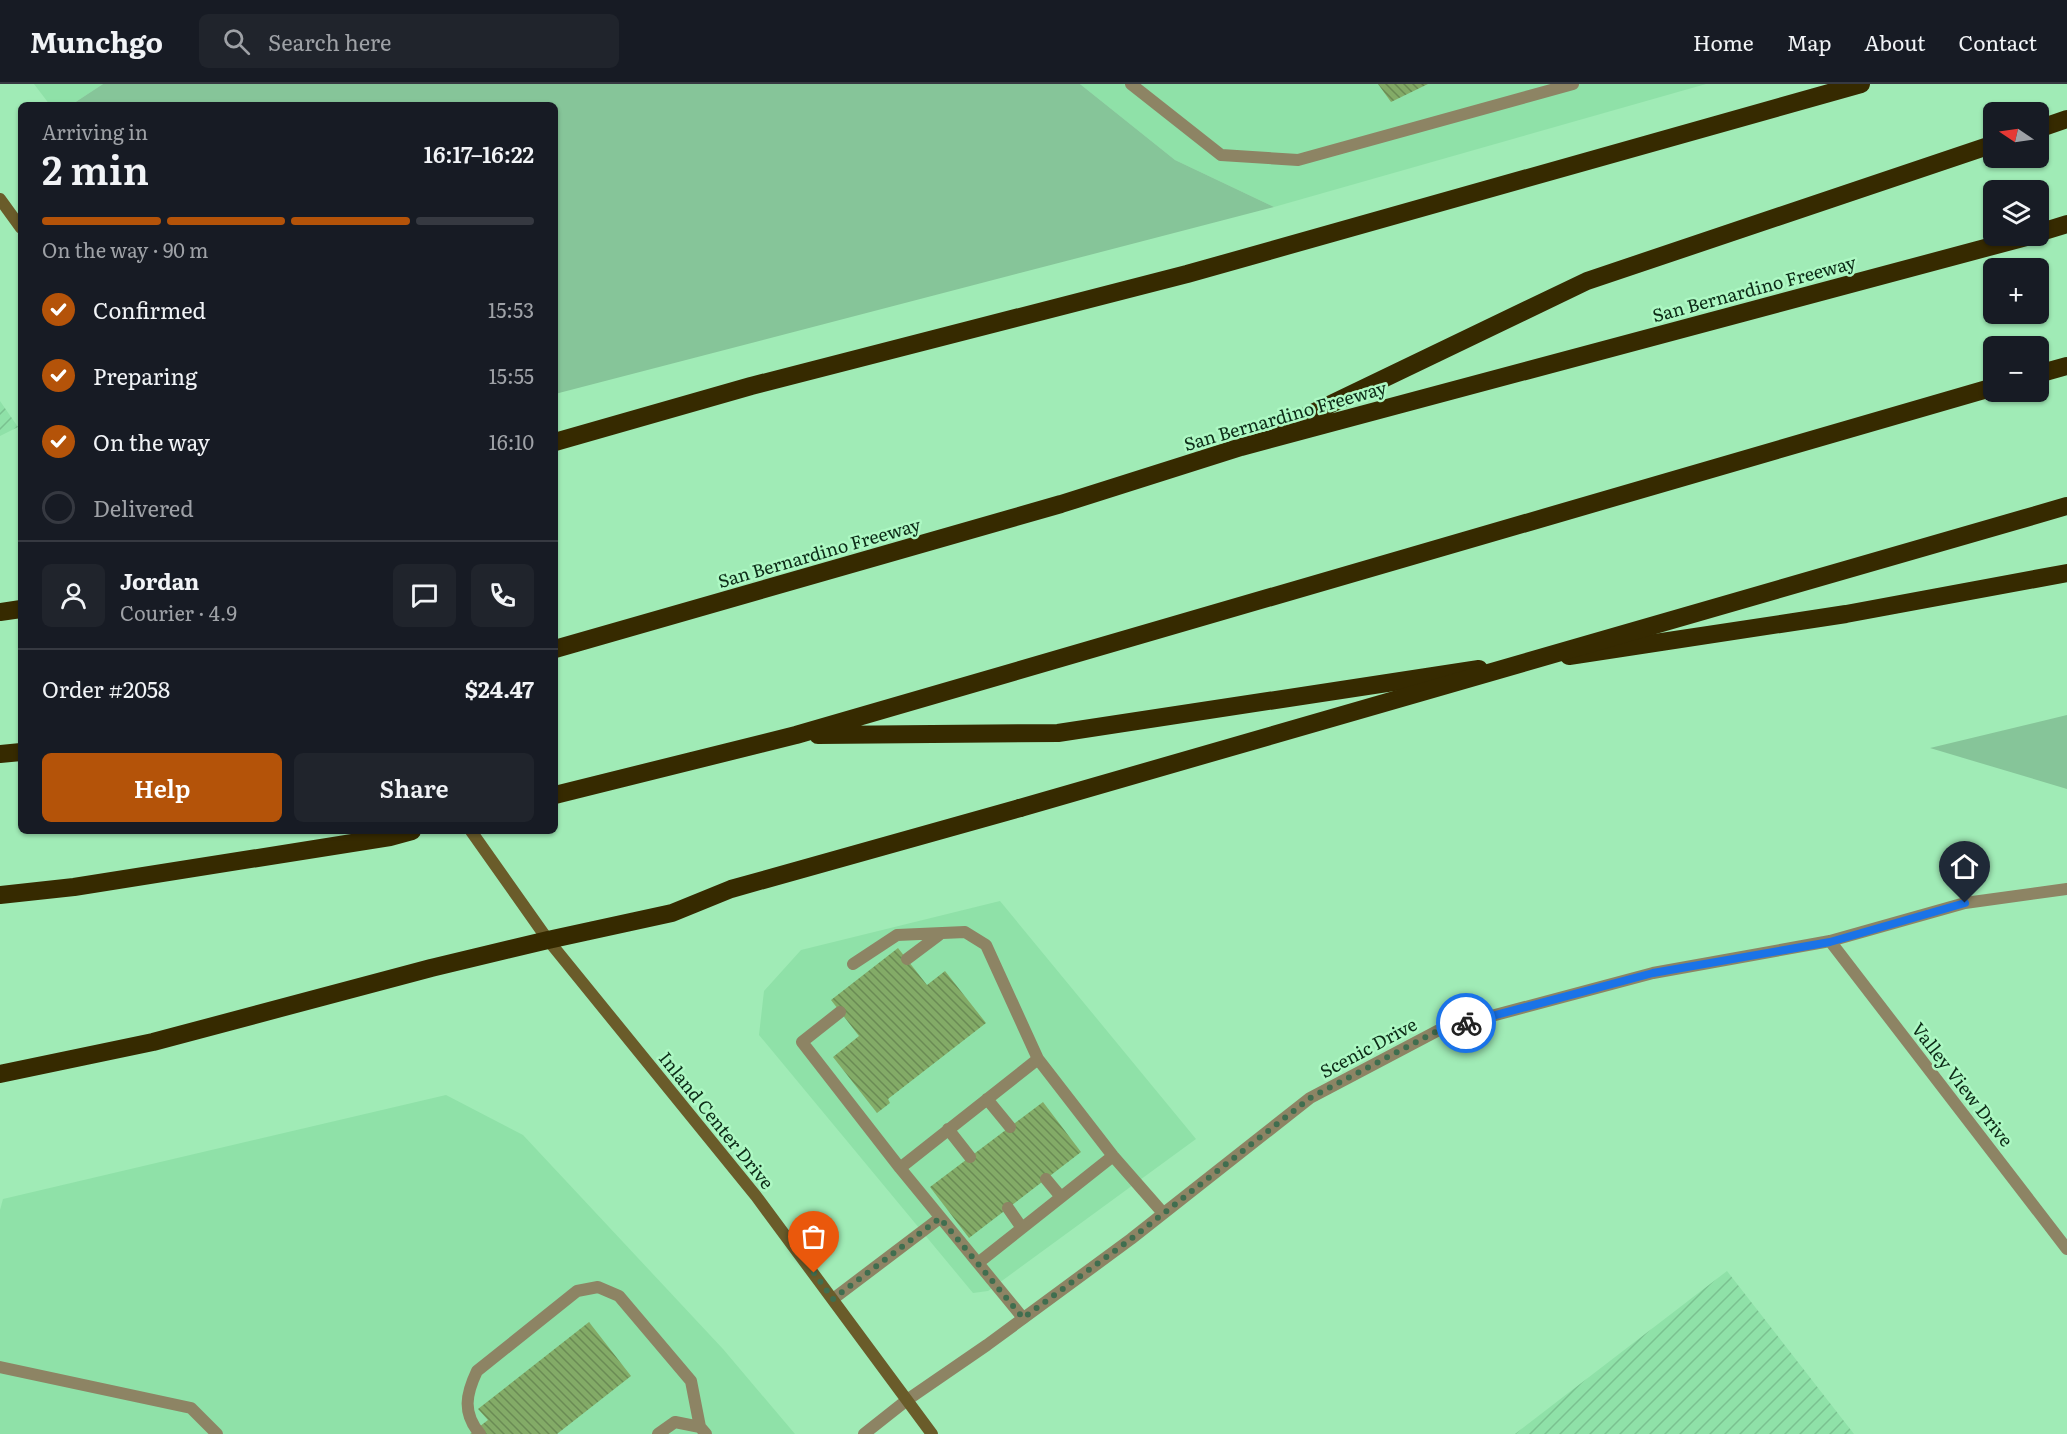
<!DOCTYPE html>
<meta charset="utf-8">
<style>
:root{--surface:#171b24;--page:#20242c;--text:#f1f3f6;--muted:#9ea1a6;--line:#363941;--accent:#b45309}
body{margin:0;font-family:Literata,serif;background:var(--page);color:var(--text);height:100vh;display:flex;flex-direction:column;font-size:22px;white-space:nowrap}
*{box-sizing:border-box;margin:0}
p{font-size:20px;color:var(--muted)}
.icon{flex:none;width:33px;height:33px;fill:none;stroke:currentColor;stroke-width:2;stroke-linecap:round;stroke-linejoin:round}
.map{position:relative;flex:1;overflow:hidden}
.details{position:absolute;left:18px;top:18px;width:540px;height:732px;display:flex;flex-direction:column;background:var(--surface);border-radius:9px;box-shadow:0 2px 4px #0004}
.details>*{flex:none}
.needle{width:39px;rotate:283deg}
.buttons{position:absolute;left:1983px;top:18px;display:grid;gap:12px}
.buttons a{display:grid;place-items:center;width:66px;height:66px;border-radius:9px;background:var(--surface);box-shadow:0 2px 4px #0004;font-size:30px}
.pin{position:absolute;display:grid;place-items:center;width:51px;height:51px;color:#fff;margin:-62px -26px;border-radius:50% 50% 50% 0;rotate:-45deg;box-shadow:0 0 6px #0007}
.pin .icon{rotate:45deg}
.courier{position:absolute;display:grid;place-items:center;width:60px;height:60px;margin:-30px;border:4px solid #1a73e8;border-radius:50%;background:#fff;color:#222;box-shadow:0 2px 8px #0007}
.summary em{font-style:normal;font-weight:600}
.summary div{display:flex;flex-direction:column-reverse}
.summary{display:flex;align-items:center;justify-content:space-between;height:102px;padding:0 24px}
h1{font-size:39px;font-weight:600;line-height:45px}
.bar{display:grid;grid-template-columns:repeat(4,1fr);gap:9px 6px;align-content:center;height:72px;padding:0 24px}
.bar i{height:8px;border-radius:4px;background:var(--line)}
.bar .current{background:var(--accent)}
.bar p{grid-column:span 4}
.line{display:flex;align-items:center;gap:15px;padding:0 24px;border-top:2px solid var(--line)}
.line div{flex:1}
.round{display:grid;place-items:center;flex:none;width:63px;height:63px;border-radius:9px;background:var(--page)}
ol{padding:0 24px;list-style:none}
li{display:flex;align-items:center;gap:18px;height:66px}
li p{margin-inline-start:auto}
li .icon{padding:6px;border-radius:50%;background:var(--accent);color:#fff;stroke-width:4}
li:last-child{color:var(--muted)}
li i{width:33px;height:33px;border:3px solid var(--line);border-radius:50%}
.button{display:flex;gap:12px;margin-top:auto;padding:12px 24px}
.button a{flex:1;height:69px;border-radius:9px;background:var(--accent);color:#fff;font-size:24px;font-weight:600;line-height:69px;text-align:center}
.button a+a{background:var(--page);color:var(--text)}
header{display:flex;align-items:center;gap:36px;box-sizing:border-box;height:84px;padding:0 30px;background:var(--surface);border-bottom:2px solid var(--line)}
header strong{font-size:28px}
nav{display:flex;gap:33px;margin-inline-start:auto;font-size:21px}
.search{width:420px;height:54px;background:var(--page);display:flex;align-items:center;gap:15px;box-sizing:border-box;padding:0 21px;border-radius:9px;color:var(--muted);font-size:22px}
.map>svg:first-child{display:block}
</style>
<header>
<strong>Munchgo</strong>
<div class="search"><svg class="icon" aria-label="search" viewBox="0 0 24 24"><circle cx="10" cy="10" r="6"/><path d="M15 15l6 6"/></svg>Search here</div>
<nav><a>Home</a><a>Map</a><a>About</a><a>Contact</a></nav>
</header>
<div class="map">
<svg width="2067" height="1350" viewBox="0 0 2067 1350">
<defs>
<pattern id="industrial-furrows" width="10" height="10" patternUnits="userSpaceOnUse" patternTransform="scale(1.5)"><rect width="10" height="10" fill="#8fe1a8"/><path d="M-1 1l2-2M0 10L10 0M9 11l2-2" fill="none" stroke="#7ac190"/></pattern>
<pattern id="building-back-hatch" width="6" height="6" patternUnits="userSpaceOnUse" patternTransform="scale(1.5)"><rect width="6" height="6" fill="#83ab67"/><path d="M-1 5l2 2M0 0l6 6M5-1l2 2" fill="none" stroke="#6a8b54"/></pattern>
</defs>
<rect width="100%" height="100%" fill="#a0ebb6"/>
<path fill="#8fe1a8" d="M 34,0 L 103,0 L 71,21 L 50,21 Z
M 1080,0 L 1706,0 L 1274,123 L 1175,76 Z
M 1000,817 L 1196,1055 L 988,1207 L 973,1209 L 759,951 L 764,907 L 801,866 Z
M 446,1011 L 523,1051 L 723,1265 L 795,1350 L 0,1350 L 0,1126 L 3,1115 Z"/>
<path fill="url(#industrial-furrows)" d="M 0,317 L 18,343 L 0,352 Z
M 1727,1187 L 1854,1350 L 1514,1350 L 1515,1350 Z"/>
<path fill="#86c599" d="M 103,0 L 1080,0 L 1175,76 L 1274,123 L 555,310 L 555,21 L 71,21 Z
M 2067,631 L 2067,705 L 1930,664 Z"/>
<path fill="url(#building-back-hatch)" d="M 1378,0 L 1428,0 L 1391,18 Z
M 898,864 L 927,901 L 945,887 L 986,939 L 888,1015 L 890,1019 L 877,1029 L 833,973 L 859,952 L 831,916 Z
M 1043,1018 L 1081,1068 L 969,1154 L 930,1103 Z
M 589,1238 L 631,1292 L 557,1350 L 470,1350 L 488,1336 L 478,1325 Z"/>
<g fill="none" stroke-linecap="round" stroke-linejoin="round">
<path stroke="#8d8464" stroke-width="12" d="M 1131,0 L 1221,71 L 1298,76 L 1573,0
M 907,875 L 939,851
M 853,880 L 897,851 L 965,848 L 986,861 L 1038,975
M 840,928 L 802,958 L 900,1084
M 987,1015 L 1010,1043
M 948,1045 L 970,1073
M 1046,1095 L 1061,1113
M 1008,1124 L 1022,1144
M 978,1179 L 1113,1072
M 833,1215 L 940,1134
M 1023,1234 L 900,1084 L 1038,975 L 1113,1072 L 1163,1129
M 0,1283 L 191,1324 L 217,1350
M 480,1350 C 462,1329 466,1310 477,1287 L 577,1207 L 598,1203 L 619,1212 L 691,1297 L 700,1343
M 658,1350 L 675,1338 L 700,1343 L 706,1350
M 864,1350 L 907,1316"/>
<path stroke="#8d8464" stroke-width="12" d="M 1830,857 L 2067,1165
M 907,1316 L 987,1261 L 1131,1155 L 1310,1014 L 1439,946 L 1653,889 L 1830,857 L 1965,819 L 2067,805"/>
<path stroke="#6a5c2a" stroke-width="12" d="M 0,115 L 21,144
M 471,747 L 548,856 L 756,1112 L 932,1350"/>
<path stroke="#362a00" stroke-width="18" d="M 2038,45 L 2067,35
M 2038,149 L 2067,140
M 2038,290 L 2067,282
M 1281,344 L 1587,197 L 1994,60
M 555,358 L 751,302 L 1187,190 L 1861,0
M 0,528 L 21,525
M 555,565 L 1061,420 L 1241,363 L 2030,152
M 1569,572 L 1846,530 L 2067,489
M 818,651 L 1058,649 L 1479,585
M 0,670 L 21,668
M 555,711 L 796,651 L 1994,303
M 0,811 L 74,803 L 390,753 L 412,747
M 0,990 L 153,958 L 431,884 L 548,856 L 672,829 L 731,805 L 1020,724"/>
<path stroke="#362a00" stroke-width="18" d="M 1020,724 L 2067,422"/>
</g>
<g fill="none" stroke-linecap="round" stroke-linejoin="round">
<path stroke="#406e4f" stroke-width="6" stroke-dasharray="0 10.8" d="M 814,1189 L 833,1215 L 940,1134 L 1023,1234 L 1131,1155 L 1310,1014 L 1439,946 L 1466,939"/>
<path stroke="#1a73e8" stroke-width="8" d="M 1466,939 L 1653,889 L 1830,858 L 1965,819"/>
</g>
<g text-anchor="middle" dominant-baseline="central" stroke-width="5" stroke-linejoin="round" paint-order="stroke">
<g font-size="18" fill="#0c2b17" stroke="#adf8c3">
<text transform="translate(1754 204) rotate(-15)">San Bernardino Freeway</text>
<text transform="translate(1285 331) rotate(-16)">San Bernardino Freeway</text>
<text transform="translate(819 468) rotate(-16)">San Bernardino Freeway</text>
<text transform="translate(1368 963) rotate(-28)">Scenic Drive</text>
<text transform="translate(1963 1000) rotate(52)">Valley View Drive</text>
<text transform="translate(717 1036) rotate(51)">Inland Center Drive</text>
</g>
</g>
</svg>
<div class="buttons">
<a><svg class="needle" viewBox="-14 -14 28 28"><path d="M0-13l5 13h-10z" fill="#e53935"/><path d="M0 13l5-13h-10z" fill="#9ea1a6"/></svg></a>
<a><svg class="icon" aria-label="layers" viewBox="0 0 24 24"><path d="M12 4l9 5-9 5-9-5zM3 14l9 5 9-5"/></svg></a>
<a>+</a>
<a>−</a>
</div>
<div class="pin" style="left:814px;top:1189px;background:#ea580c"><svg class="icon" aria-label="bag" viewBox="0 0 24 24"><path d="M5 8h14l-1 12H6zM9 8a3 3 0 0 1 6 0"/></svg></div>
<div class="pin" style="left:1965px;top:819px;background:#1f2937"><svg class="icon" aria-label="home" viewBox="0 0 24 24"><path d="M3 11l9-7 9 7M6 9v11h12V9"/></svg></div>
<div class="courier" style="left:1466px;top:939px"><svg class="icon" aria-label="bike" viewBox="0 0 24 24"><circle cx="6" cy="16" r="4"/><circle cx="18" cy="16" r="4"/><path d="M6 16l4-8h5l3 8M10 8l3 8H6M13 5h3"/></svg></div>
<section class="details">
<div class="summary"><div><h1>2 min</h1><p>Arriving in</p></div><em>16:17–16:22</em></div>
<div class="bar"><i class="current"></i><i class="current"></i><i class="current"></i><i></i><p>On the way · 90 m</p></div>
<ol>
<li><svg class="icon" aria-label="check" viewBox="0 0 24 24"><path d="M5 12l5 5 9-10"/></svg>Confirmed<p>15:53</p></li>
<li><svg class="icon" aria-label="check" viewBox="0 0 24 24"><path d="M5 12l5 5 9-10"/></svg>Preparing<p>15:55</p></li>
<li><svg class="icon" aria-label="check" viewBox="0 0 24 24"><path d="M5 12l5 5 9-10"/></svg>On the way<p>16:10</p></li>
<li><i></i>Delivered</li>
</ol>
<div class="line" style="height:108px"><a class="round"><svg class="icon" aria-label="person" viewBox="0 0 24 24"><circle cx="12" cy="8" r="4"/><path d="M4 21q1-7 8-7t8 7"/></svg></a><div><b>Jordan</b><p>Courier · 4.9</p></div><a class="round"><svg class="icon" aria-label="chat" viewBox="0 0 24 24"><path d="M4 5h16v11H9l-5 4z"/></svg></a><a class="round"><svg class="icon" aria-label="phone" viewBox="0 0 24 24"><path d="M5 4h4l2 5-3 2q2 4 5 5l2-3 5 2v4C11 20 4 13 5 4z"/></svg></a></div>
<div class="line" style="height:78px"><div>Order #2058</div><b>$24.47</b></div>
<div class="button"><a>Help</a><a>Share</a></div>
</section>
</div>
